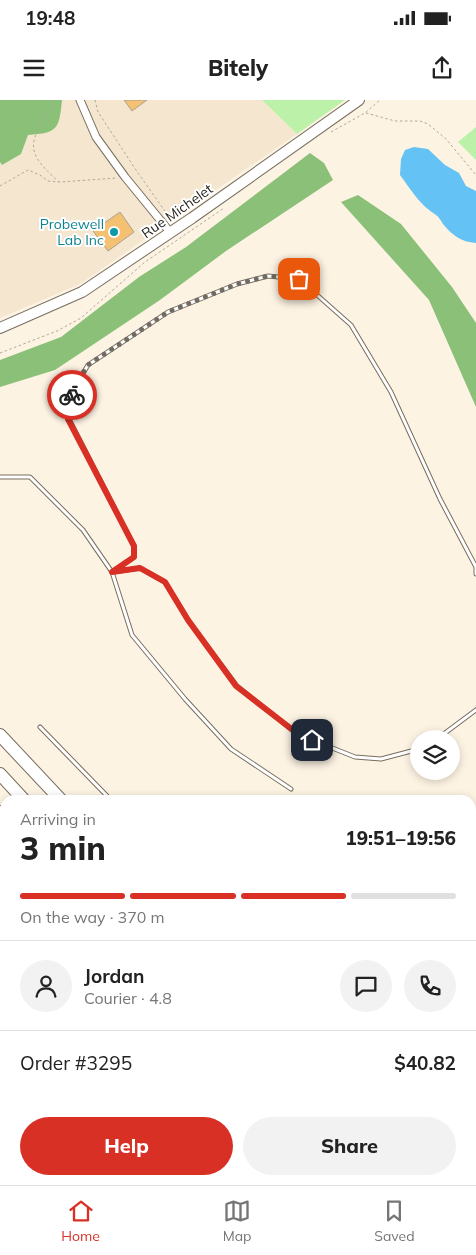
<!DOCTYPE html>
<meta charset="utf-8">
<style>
:root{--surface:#fff;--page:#f2f2f2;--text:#222;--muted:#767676;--line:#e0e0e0;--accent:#d93025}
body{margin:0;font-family:Mulish,sans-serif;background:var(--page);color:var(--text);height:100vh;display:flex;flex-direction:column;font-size:19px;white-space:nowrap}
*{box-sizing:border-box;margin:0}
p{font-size:16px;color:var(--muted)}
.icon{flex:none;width:28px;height:28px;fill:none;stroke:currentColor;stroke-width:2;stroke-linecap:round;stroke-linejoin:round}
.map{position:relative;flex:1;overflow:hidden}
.sheet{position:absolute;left:0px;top:695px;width:476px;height:390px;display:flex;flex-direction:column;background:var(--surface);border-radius:15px 15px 0 0;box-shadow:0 2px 8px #0003}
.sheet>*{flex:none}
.buttons{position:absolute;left:410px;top:630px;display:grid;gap:10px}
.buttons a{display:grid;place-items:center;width:50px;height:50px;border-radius:50%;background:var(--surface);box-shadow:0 2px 8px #0003;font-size:25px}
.pin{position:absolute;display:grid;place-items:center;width:42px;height:42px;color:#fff;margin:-21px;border-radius:10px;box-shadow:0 2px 8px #0006}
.courier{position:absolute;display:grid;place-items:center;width:50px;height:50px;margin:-25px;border:4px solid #d93025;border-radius:50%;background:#fff;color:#222;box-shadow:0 1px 6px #0007}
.head em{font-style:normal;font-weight:800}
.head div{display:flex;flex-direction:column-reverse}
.head{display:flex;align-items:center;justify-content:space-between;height:85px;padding:0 20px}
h1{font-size:32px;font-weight:800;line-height:38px}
.bar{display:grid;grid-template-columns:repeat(4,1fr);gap:8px 5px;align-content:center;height:60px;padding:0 20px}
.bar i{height:6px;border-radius:4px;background:var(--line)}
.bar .selected{background:var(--accent)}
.bar p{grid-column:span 4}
.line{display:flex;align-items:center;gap:12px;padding:0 20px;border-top:1px solid var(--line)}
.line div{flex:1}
.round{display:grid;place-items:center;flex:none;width:52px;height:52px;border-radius:26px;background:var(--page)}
.cta{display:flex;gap:10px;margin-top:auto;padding:10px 20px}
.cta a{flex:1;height:58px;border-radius:30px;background:var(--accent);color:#fff;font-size:20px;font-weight:800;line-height:58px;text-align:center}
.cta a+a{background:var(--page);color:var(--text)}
.status{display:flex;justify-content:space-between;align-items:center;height:35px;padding:0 25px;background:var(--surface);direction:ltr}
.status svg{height:14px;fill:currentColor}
header{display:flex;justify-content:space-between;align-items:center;height:65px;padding:0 20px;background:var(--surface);font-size:22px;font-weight:800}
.menu{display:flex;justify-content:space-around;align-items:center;height:70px;border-top:1px solid var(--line);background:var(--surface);font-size:14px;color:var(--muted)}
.menu a{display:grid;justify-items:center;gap:2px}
.menu .selected{color:var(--accent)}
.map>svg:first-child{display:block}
</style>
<div class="status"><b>19:48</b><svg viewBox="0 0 49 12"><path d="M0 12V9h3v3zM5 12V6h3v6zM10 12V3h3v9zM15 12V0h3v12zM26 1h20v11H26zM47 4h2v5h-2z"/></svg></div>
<header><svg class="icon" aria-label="menu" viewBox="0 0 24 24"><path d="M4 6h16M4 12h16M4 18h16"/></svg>Bitely<svg class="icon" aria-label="share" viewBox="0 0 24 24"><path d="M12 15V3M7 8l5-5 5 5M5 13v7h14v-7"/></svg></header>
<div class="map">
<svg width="476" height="1085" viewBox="0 0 476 1085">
<rect width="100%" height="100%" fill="#fdf3e3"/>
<path fill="#f5e6d0" d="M 0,0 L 262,0 L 297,34 L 80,184 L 0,218 Z
M 476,805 L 476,1080 L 471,1075 L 471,808 Z
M 5,1067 L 5,1080 L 337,1080 L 342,1085 L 0,1085 L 0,1070 Z"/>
<path fill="#bcf1aa" d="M 262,0 L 345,0 L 297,34 Z
M 476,27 L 476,60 L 458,42 Z
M 0,723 L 5,729 L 5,768 L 0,763 Z"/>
<path fill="#8bc078" d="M 0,0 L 62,0 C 59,28 59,33 28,35 L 21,54 L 2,65 L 0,62 Z
M 310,53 L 324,63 L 333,80 L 226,151 L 160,200 L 55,270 L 0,287 L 0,260 L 61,237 L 139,177 L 186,147 Z
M 358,95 L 401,124 L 452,187 L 476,223 L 476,307 L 429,200 L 341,102 Z"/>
<path fill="#64c2f4" d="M 414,47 L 428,49 L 445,65 L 459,73 L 466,86 L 476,91 L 476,143 C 461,142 452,135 443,124 C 441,121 439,117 436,115 C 420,105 411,90 400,75 L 401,59 L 405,50 Z"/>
<path fill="#f3c171" stroke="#aaa193" d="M 124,0 L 147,0 L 132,11 Z
M 120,112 L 134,132 L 108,151 L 93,131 Z"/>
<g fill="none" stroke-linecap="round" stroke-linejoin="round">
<defs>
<path id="lane" d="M 0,377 L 30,377 L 83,430 L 112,472 L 132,535 L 185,599 L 231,649 L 291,689
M 112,472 L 134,457 L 134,446 L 69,319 L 73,290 L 88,265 L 168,212 L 237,184 L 268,176 L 299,179 L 351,225 L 391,292 L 440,399 L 476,467 L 476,474
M 113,472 L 140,468 L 165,482 L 188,520 L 237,586 L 297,634 L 355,657 L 381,659 L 419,649
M 40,627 L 111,700
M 437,639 L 476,610
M 0,781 L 5,786
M 0,808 L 5,803
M 0,833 L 5,828
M 0,968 L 5,968
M 471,970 L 476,966
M 471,1014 L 476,1010
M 0,1016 L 5,1015
M 471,1032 L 476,1037
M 68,1080 L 71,1085
M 166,1080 L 171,1085
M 216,1080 L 220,1085
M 300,1080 L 305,1085
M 81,1085 L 86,1080
M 152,1085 L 157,1080
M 193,1085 L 198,1080"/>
<path id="street" d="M 80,0 L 96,37 L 125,77 L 170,132
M 31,1080 L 36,1085"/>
<path id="secondary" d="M 0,228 L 82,192 L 192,118 L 359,0
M 471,896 L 476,901
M 471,916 L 476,921"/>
<path id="primary" d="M 471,790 L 476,788
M 471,803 L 476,800
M 0,1047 L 5,1044
M 0,1063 L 5,1060"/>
<path id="highway" d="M 0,635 L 61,700
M 0,674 L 24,700
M 0,712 L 5,718
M 344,1080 L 349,1085
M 387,1080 L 391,1085
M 418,1080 L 423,1085"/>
</defs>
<use href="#lane" stroke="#776e60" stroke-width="5"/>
<use href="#street" stroke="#776e60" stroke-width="9"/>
<use href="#secondary" stroke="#776e60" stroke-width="12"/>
<use href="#primary" stroke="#776e60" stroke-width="13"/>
<use href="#highway" stroke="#776e60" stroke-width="14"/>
<path stroke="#b0a89b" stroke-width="1" stroke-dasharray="2.5 2.5" stroke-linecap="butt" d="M 51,0 L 53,6 C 28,43 24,51 59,82
M 95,0 L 98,12 L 136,70 L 169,117
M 366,13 L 395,21 L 420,21 L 428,24 L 446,39 L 476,75
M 331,32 L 365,13 L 380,0
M 0,86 L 28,70 L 40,75 L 48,81 L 60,82 L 117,78
M 0,253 L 57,231 L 81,218 L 145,162 L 224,108"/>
<use href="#lane" stroke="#fff" stroke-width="3"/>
<use href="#street" stroke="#fff" stroke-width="7"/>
<use href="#secondary" stroke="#fff" stroke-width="10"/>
<use href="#primary" stroke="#fff" stroke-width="11"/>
<use href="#highway" stroke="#fff" stroke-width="12"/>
</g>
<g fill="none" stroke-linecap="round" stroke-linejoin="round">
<path stroke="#716b62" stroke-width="5" stroke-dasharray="0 9" d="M 72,295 L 72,290 L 88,265 L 168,212 L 237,184 L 268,176 L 299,179"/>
<path stroke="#d93025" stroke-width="6" d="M 72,295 L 68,319 L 134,446 L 134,457 L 112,472 L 140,468 L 165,482 L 188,520 L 236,586 L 298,634 L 312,640"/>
</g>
<circle fill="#0f9aa8" stroke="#fff" stroke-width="2" cx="114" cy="132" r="5"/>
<g text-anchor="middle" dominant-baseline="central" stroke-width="4" stroke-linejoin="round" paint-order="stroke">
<g font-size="14" fill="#26221c" stroke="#fff">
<text transform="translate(177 111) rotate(-35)">Rue Michelet</text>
</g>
<g font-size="14" fill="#0d838f" stroke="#fff" text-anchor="end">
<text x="104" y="124">Probewell<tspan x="104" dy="16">Lab Inc</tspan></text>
</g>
</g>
</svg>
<div class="buttons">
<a><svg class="icon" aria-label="layers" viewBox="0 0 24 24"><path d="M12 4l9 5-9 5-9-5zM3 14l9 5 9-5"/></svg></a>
</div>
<div class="pin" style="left:299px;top:179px;background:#ea580c"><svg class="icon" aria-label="bag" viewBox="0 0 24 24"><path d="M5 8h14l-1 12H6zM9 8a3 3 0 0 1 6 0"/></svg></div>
<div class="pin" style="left:312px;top:640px;background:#1f2937"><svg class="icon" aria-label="home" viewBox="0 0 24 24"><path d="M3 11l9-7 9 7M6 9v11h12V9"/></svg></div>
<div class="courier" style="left:72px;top:295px"><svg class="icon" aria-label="bike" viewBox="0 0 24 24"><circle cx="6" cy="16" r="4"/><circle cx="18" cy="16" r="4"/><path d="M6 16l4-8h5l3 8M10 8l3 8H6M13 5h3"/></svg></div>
<section class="sheet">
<div class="head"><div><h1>3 min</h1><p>Arriving in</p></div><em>19:51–19:56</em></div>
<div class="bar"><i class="selected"></i><i class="selected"></i><i class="selected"></i><i></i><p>On the way · 370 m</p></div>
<div class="line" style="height:90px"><a class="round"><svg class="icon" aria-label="person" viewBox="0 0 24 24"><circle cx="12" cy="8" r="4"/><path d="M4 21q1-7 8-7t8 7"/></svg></a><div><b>Jordan</b><p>Courier · 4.8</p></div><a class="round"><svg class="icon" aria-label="chat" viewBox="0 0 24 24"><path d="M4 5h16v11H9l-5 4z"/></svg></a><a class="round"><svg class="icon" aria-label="phone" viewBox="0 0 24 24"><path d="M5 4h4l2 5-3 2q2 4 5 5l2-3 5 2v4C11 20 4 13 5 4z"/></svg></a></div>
<div class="line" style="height:65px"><div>Order #3295</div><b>$40.82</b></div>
<div class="cta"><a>Help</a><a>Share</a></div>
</section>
</div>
<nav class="menu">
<a class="selected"><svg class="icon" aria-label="home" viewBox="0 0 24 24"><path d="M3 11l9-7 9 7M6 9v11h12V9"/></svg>Home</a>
<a><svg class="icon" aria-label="map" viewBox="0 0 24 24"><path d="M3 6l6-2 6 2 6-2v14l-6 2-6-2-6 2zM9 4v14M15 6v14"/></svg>Map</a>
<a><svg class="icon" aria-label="saved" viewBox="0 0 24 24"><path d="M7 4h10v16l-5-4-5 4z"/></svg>Saved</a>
</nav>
